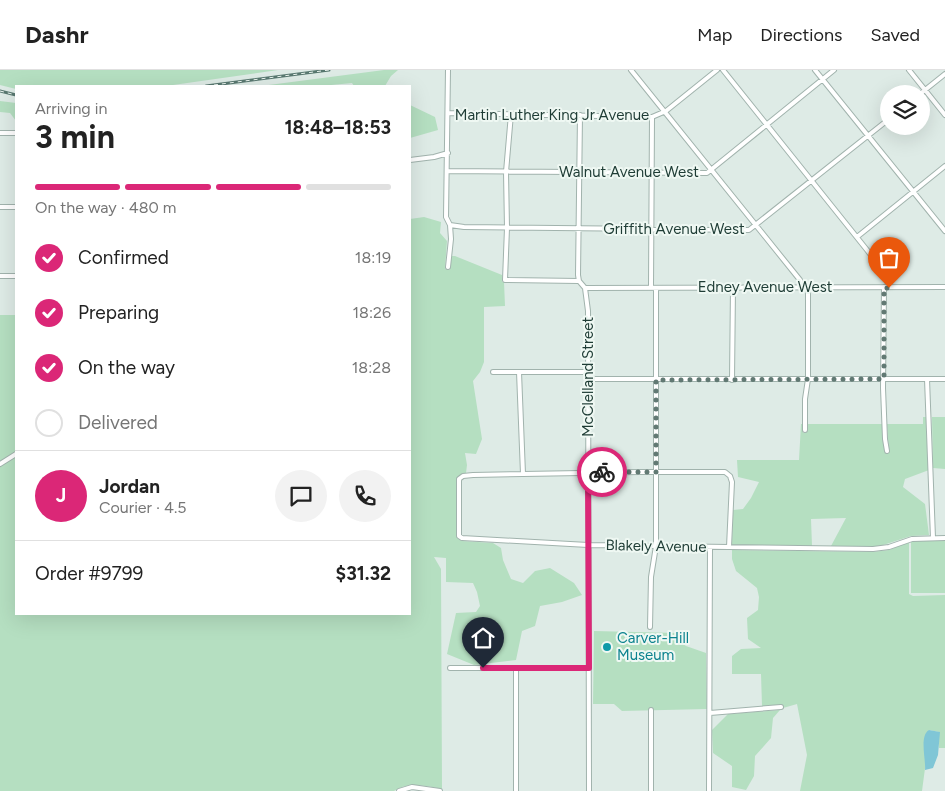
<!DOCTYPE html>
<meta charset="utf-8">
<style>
:root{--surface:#fff;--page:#f2f2f2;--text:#222;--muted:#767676;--line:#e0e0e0;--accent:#db2777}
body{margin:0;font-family:Figtree,sans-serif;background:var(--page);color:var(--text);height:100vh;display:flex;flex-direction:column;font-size:19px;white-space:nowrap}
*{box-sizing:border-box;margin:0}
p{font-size:16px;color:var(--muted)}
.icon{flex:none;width:28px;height:28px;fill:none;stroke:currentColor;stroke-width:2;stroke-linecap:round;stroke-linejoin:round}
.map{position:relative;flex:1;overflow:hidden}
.panel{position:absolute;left:15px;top:15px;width:396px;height:530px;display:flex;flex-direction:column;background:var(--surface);border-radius:0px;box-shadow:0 5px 20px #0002}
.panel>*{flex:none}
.controls{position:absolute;left:880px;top:15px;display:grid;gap:10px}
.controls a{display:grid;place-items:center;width:50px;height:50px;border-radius:50%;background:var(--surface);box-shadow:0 5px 20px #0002;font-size:25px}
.pin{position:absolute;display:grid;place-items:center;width:42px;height:42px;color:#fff;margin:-51px -21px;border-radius:50% 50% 50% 0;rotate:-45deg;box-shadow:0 0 5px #0007}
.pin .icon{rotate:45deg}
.courier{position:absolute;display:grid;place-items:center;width:50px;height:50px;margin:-25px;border:4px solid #db2777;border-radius:50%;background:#fff;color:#222;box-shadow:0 1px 6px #0007}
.overview em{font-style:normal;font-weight:700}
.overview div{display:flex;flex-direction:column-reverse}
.overview{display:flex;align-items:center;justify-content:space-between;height:85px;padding:0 20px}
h1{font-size:32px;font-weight:700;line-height:38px}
.bar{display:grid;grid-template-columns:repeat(4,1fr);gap:8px 5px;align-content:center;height:60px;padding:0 20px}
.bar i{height:6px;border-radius:4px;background:var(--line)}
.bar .on{background:var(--accent)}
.bar p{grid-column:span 4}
.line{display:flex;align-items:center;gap:12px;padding:0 20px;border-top:1px solid var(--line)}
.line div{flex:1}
.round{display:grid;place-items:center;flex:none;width:52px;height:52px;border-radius:26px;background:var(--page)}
ol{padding:0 20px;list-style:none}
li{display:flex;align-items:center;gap:15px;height:55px}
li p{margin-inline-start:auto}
li .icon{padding:5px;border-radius:50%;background:var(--accent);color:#fff;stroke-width:4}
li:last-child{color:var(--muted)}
li i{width:28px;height:28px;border:2px solid var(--line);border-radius:50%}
header{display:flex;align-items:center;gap:30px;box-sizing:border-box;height:70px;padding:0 25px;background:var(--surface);border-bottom:1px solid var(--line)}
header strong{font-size:24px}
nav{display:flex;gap:28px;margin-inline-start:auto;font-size:18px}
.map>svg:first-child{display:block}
</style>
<header>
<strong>Dashr</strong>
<nav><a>Map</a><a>Directions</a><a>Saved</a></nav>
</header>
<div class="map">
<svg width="945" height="721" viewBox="0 0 945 721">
<rect width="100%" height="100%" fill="#deebe6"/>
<path fill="#b5dfc1" d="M 0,0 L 278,0 L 166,16 L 16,16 L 16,19 L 0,15 Z
M 384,0 L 398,0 L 391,6 L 385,16 L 354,16 L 352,13 L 321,16 L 261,16 Z
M 0,31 L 16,33 L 16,51 L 10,43 L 0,42 Z
M 410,35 L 435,47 L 438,60 L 410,68 Z
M 424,147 L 441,152 L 440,163 L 447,171 L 445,199 L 450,200 L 451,186 L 455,186 L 502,205 L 502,212 L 504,212 L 505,236 L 484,237 L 484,292 L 480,302 L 473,311 L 482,369 L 476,384 L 465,383 L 467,395 L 466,403 L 462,404 L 457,409 L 457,468 L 462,471 L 493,473 L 501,478 L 503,490 L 511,509 L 523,513 L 535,501 L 550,498 L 574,513 L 582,525 L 562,532 L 540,536 L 535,556 L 522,561 L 516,590 L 474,595 L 447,584 L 456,543 L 476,542 L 480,536 L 477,522 L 473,513 L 446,512 L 446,488 L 434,487 L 441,499 L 442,719 C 425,716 410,711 394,721 L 0,721 L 0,245 L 16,245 L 16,544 L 410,544 L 410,149 Z
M 923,347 L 927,347 L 929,400 L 905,409 L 903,417 L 925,434 L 929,465 L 911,466 L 880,476 L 831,476 L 846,448 L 811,449 L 812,476 L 732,475 L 733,440 L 743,439 L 751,428 L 759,412 L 738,407 L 737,390 L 799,390 L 801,354 L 803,354 L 803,363 L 806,363 L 807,354 L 882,354 L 885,383 L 889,383 L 887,354 L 923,354 Z
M 932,347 L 945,347 L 945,399 L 933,398 Z
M 911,471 L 945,471 L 945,523 L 911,523 Z
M 909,472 L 909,524 L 913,526 L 945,525 L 945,678 L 939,678 L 939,662 L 929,660 L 924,674 L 926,691 L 922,721 L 800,721 L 807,685 L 797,634 L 783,638 L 783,635 L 762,636 L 761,604 L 732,604 L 732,586 L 741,579 L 761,578 L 748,569 L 747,548 L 758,540 L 759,527 L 757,518 L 736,501 L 732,489 L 732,480 L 873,482 L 889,480 Z
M 594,561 L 677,563 L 677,570 L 686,576 L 706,583 L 707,639 L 622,641 L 614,634 L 593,634 Z
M 780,640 L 773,648 L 771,668 L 755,686 L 754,706 L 746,720 L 732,717 L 732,696 L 713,683 L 712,660 L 728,644 Z"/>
<path fill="#80c6d6" d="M 929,660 L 940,662 L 938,685 L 933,698 L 925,700 C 926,689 919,666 929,660 Z"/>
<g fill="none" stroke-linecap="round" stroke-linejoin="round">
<defs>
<path id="street" d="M 631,0 L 800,210 L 803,218
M 723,0 L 867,180 L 884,202 L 889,217
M 815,0 L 945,161
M 909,0 L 945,45
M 920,24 L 945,4
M 448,43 L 652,47 L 666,41 L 717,0
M 511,44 L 506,102 L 507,158 L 505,210 L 579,211
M 580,45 L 578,205 L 579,211 L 585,218 L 588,241 L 589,721
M 0,63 L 16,63
M 410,90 L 434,87 L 448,83
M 447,101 L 707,103 L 834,0
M 0,137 L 16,137
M 450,155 L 464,157 L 749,160 L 889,49
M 857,167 L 945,96
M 448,197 L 451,169 L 450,155 L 446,147 L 448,0
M 0,206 L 16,206
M 884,217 L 883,318 L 885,369 L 887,381
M 585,218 L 945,217
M 651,218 L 652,47
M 493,302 L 588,302
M 519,302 L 523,404
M 589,309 L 945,309
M 927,309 L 933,468
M 732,310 L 733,217
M 805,360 L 805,329 L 808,309 L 808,218
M 0,394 L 16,384
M 729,477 L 732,412 L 730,406 L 725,402 L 640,402 L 473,405 L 463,406 L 459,409 L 459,466 L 462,468 L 588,475 L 873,479 L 889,477 L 912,469 L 945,468
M 650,557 L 651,507 L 656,476 L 656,218
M 450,598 L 589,598
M 710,643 L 781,637
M 399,721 L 412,717 L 440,721
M 516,721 L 516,598
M 651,721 L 651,640
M 709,721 L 710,477"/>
</defs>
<use href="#street" stroke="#a1b3ad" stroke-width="6"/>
<use href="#street" stroke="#fff" stroke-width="4"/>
<defs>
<path id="rail" d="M 206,16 L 329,0
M 0,21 L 16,25"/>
</defs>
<use href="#rail" stroke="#587870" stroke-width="3"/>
<use href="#rail" stroke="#eff8f3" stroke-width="1" stroke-dasharray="4" stroke-linecap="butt"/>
</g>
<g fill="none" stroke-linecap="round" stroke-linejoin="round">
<path stroke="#617973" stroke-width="5" stroke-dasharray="0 9" d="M 602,402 L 656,402 L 656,310 L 884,309 L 884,218 L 889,218"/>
<path stroke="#db2777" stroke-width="6" d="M 483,598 L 589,598 L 588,403 L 602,402"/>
</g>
<circle fill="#0f9aa8" stroke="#eff8f3" stroke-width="2" cx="607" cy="577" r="5"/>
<g text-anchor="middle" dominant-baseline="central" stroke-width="4" stroke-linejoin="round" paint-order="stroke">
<g font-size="15" fill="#1e3c35" stroke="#eff8f3">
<text x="552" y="45">Martin Luther King Jr Avenue</text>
<text x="629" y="102">Walnut Avenue West</text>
<text x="674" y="159">Griffith Avenue West</text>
<text x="765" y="217">Edney Avenue West</text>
<text transform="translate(588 307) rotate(-90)">McClelland Street</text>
<text transform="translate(656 476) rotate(1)">Blakely Avenue</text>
</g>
<g font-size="15" fill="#0d838f" stroke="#eff8f3" text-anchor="start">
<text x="617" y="568">Carver-Hill<tspan x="617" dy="17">Museum</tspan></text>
</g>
</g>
</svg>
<div class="controls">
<a><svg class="icon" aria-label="layers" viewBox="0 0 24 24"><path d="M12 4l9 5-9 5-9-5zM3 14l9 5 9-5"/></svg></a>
</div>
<div class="pin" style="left:889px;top:218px;background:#ea580c"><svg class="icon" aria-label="bag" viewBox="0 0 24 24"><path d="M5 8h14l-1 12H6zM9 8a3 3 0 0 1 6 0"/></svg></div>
<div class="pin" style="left:483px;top:598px;background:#1f2937"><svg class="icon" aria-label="home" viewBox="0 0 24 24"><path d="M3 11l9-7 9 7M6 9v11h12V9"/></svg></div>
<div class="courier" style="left:602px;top:402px"><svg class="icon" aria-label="bike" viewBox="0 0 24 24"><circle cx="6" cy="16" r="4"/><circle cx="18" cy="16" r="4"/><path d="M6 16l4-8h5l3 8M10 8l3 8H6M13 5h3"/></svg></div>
<section class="panel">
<div class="overview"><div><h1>3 min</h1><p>Arriving in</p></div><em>18:48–18:53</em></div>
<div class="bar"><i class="on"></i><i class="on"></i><i class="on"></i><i></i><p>On the way · 480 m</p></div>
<ol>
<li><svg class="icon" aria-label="check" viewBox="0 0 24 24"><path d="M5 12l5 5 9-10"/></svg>Confirmed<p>18:19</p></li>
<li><svg class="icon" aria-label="check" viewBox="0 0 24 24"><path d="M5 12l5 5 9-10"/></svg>Preparing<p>18:26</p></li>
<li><svg class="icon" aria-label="check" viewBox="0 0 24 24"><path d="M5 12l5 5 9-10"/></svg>On the way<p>18:28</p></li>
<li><i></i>Delivered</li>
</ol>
<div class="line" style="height:90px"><b class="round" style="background:var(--accent);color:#fff">J</b><div><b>Jordan</b><p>Courier · 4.5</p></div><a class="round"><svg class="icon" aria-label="chat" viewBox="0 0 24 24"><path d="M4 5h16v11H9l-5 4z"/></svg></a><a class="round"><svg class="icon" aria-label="phone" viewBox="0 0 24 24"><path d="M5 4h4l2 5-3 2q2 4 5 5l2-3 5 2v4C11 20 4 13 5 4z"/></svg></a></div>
<div class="line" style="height:65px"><div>Order #9799</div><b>$31.32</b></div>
</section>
</div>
